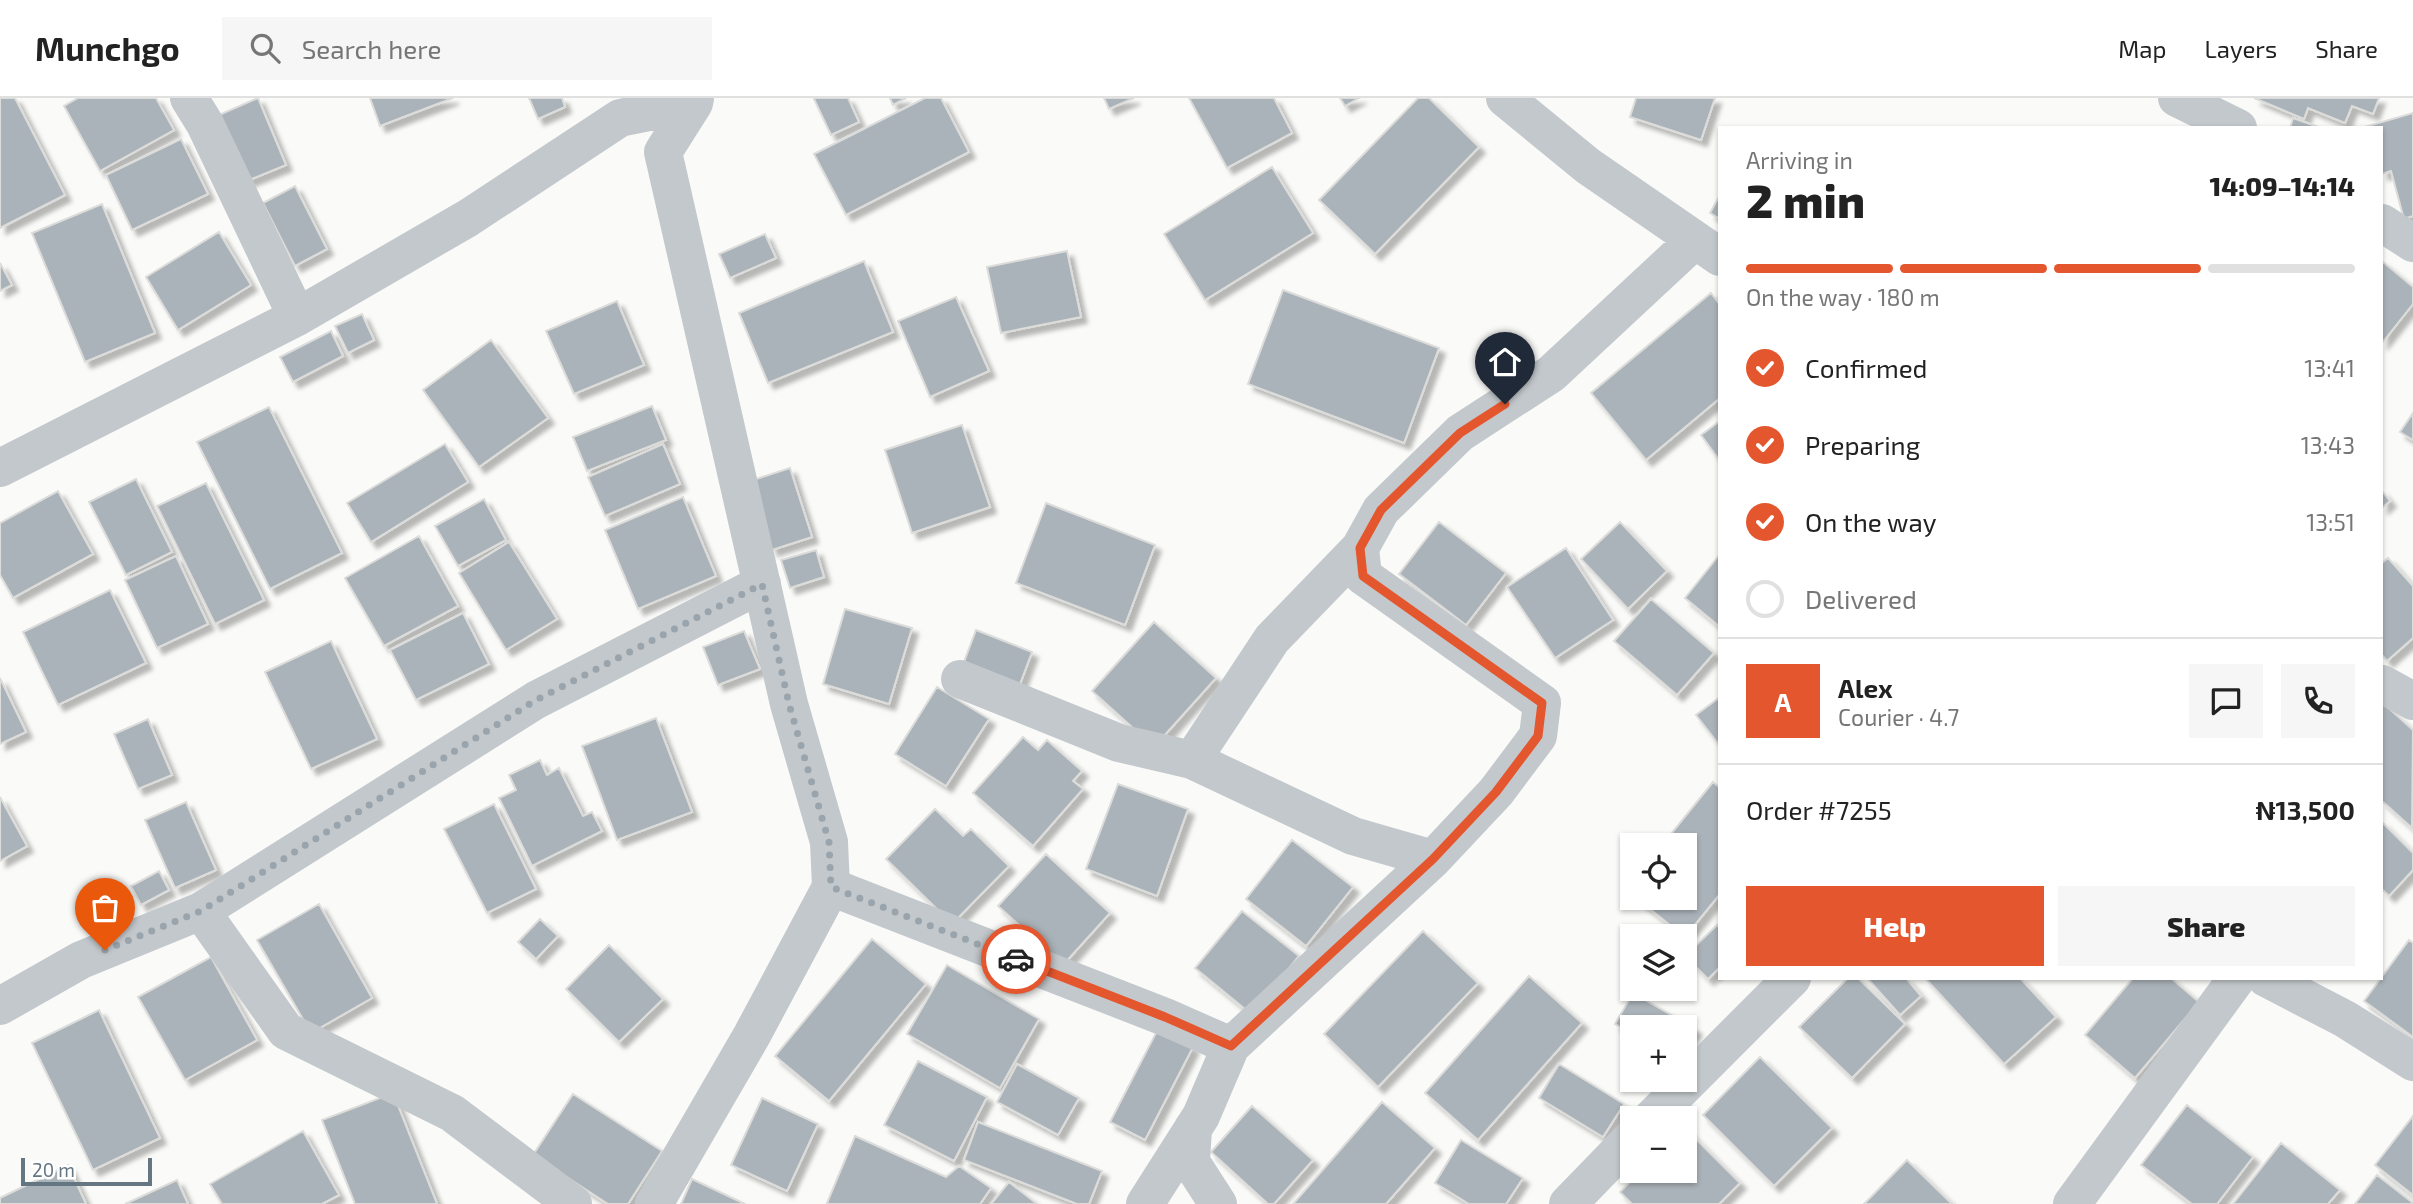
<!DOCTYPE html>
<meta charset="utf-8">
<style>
:root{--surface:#fff;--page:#f6f6f6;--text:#222;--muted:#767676;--line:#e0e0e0;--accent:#e4572e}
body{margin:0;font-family:"Exo 2",sans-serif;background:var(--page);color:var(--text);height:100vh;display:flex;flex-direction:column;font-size:26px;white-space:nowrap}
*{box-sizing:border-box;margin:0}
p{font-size:23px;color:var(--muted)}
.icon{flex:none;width:38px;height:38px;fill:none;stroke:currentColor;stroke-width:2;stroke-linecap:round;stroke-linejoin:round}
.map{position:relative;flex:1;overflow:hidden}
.sheet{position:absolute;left:1718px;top:28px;width:665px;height:854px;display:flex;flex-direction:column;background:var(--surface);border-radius:0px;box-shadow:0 2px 5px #0004}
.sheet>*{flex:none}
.tools{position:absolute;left:1620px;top:735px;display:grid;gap:14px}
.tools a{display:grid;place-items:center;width:77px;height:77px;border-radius:0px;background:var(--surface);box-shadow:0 2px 5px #0004;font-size:35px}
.scale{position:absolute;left:21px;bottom:18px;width:131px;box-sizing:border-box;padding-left:7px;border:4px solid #657683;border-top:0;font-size:19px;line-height:24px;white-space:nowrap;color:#657683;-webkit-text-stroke:5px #fff;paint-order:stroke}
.pin{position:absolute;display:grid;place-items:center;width:60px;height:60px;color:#fff;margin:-72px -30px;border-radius:50% 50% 50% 0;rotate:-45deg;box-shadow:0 0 7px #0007}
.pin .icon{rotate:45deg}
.courier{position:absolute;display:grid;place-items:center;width:70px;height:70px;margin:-35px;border:5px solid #e4572e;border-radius:50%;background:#fff;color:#222;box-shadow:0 2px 9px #0007}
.head em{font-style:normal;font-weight:800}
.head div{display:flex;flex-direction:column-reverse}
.head{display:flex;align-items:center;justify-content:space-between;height:119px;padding:0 28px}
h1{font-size:46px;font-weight:800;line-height:52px}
.bar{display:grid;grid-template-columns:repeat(4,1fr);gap:10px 7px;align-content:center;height:84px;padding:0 28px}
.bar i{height:9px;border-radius:5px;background:var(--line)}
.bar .on{background:var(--accent)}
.bar p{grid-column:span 4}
.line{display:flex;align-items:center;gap:18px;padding:0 28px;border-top:2px solid var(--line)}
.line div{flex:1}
.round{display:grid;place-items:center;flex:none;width:74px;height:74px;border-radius:0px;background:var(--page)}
ol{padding:0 28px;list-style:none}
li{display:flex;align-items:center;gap:21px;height:77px}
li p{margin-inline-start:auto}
li .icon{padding:7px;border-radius:50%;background:var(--accent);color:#fff;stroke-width:4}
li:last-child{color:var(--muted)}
li i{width:38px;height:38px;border:4px solid var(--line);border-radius:50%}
.primary-button{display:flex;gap:14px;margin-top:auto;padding:14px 28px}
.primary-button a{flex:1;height:80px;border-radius:0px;background:var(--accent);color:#fff;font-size:28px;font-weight:800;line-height:80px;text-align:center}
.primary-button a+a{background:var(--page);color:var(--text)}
header{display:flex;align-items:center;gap:42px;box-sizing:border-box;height:98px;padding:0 35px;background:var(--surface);border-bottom:2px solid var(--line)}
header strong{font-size:33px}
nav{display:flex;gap:38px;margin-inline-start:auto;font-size:24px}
.search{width:490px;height:63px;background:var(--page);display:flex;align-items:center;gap:18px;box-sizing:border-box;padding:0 24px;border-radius:0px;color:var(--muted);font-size:26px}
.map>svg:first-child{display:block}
</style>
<header>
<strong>Munchgo</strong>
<div class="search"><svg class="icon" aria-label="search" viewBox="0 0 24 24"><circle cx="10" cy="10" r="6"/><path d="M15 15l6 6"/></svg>Search here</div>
<nav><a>Map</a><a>Layers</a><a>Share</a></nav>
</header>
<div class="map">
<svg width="2413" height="1106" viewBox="0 0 2413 1106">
<defs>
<filter id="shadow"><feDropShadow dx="6" dy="6" stdDeviation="2" flood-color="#0004"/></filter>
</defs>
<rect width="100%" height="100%" fill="#fafaf8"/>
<path fill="#aab3b9" stroke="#dcdcda" stroke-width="2" filter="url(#shadow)" d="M 0,0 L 15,0 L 65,97 L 0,130 Z
M 78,0 L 156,0 L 174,32 L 100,73 L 64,8 Z
M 258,0 L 286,67 L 247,83 L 219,17 Z
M 370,0 L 453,0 L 380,28 Z
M 529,0 L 562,0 L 565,9 L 538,21 Z
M 816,0 L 848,0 L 859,24 L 831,37 L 814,1 Z
M 890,0 L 906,0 L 893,7 Z
M 925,0 L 941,0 L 969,54 L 846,117 L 814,56 Z
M 1104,0 L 1134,0 L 1109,11 Z
M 1189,0 L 1274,0 L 1292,35 L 1227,70 Z
M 1340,0 L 1359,0 L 1345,8 Z
M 1418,0 L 1429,0 L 1479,49 L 1375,156 L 1319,102 Z
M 1636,0 L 1715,0 L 1701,42 L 1630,19 Z
M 2254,0 L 2379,0 L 2373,16 L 2352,8 L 2345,25 L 2308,10 L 2304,21 Z
M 2413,15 L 2413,118 L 2404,121 L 2391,73 L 2382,76 L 2382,30 L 2361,30 Z
M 2293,20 L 2321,30 L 2290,30 Z
M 181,41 L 208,96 L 132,132 L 106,77 Z
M 1272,69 L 1313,135 L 1205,202 L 1164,136 Z
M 295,88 L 327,151 L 295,168 L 263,105 Z
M 1720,97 L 1720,121 L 1710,115 Z
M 102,106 L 155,235 L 85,264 L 32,135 Z
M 219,134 L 251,187 L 178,232 L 146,179 Z
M 765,136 L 776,160 L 730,180 L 719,156 Z
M 1067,153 L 1081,219 L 1001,235 L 987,169 Z
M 864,163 L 893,234 L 768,285 L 739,215 Z
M 2382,163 L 2413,189 L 2413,206 L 2382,245 Z
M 0,165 L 12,187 L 0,193 Z
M 1283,192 L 1439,250 L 1404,345 L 1248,286 Z
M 1711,195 L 1720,207 L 1720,300 L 1646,362 L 1591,295 Z
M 956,199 L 989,273 L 930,299 L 898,223 Z
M 617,203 L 644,267 L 574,296 L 546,233 Z
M 362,216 L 374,242 L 348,255 L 335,228 Z
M 331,233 L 343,258 L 293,284 L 280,259 Z
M 491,242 L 548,320 L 479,369 L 423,292 Z
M 652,308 L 666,342 L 587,373 L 573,339 Z
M 269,309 L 342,455 L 270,491 L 197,344 Z
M 2413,315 L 2413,342 L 2400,334 Z
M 1720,323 L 1720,363 L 1701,337 Z
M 962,327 L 990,409 L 912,435 L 885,352 Z
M 445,346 L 468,384 L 371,444 L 347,405 Z
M 663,346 L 680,386 L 605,418 L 588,379 Z
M 790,370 L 812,439 L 772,452 L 750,383 Z
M 136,381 L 172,454 L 126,477 L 89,404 Z
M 206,385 L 264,502 L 215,526 L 157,408 Z
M 58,393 L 93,456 L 13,500 L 0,477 L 0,425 Z
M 2382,393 L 2390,403 L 2382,410 Z
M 683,399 L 716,478 L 638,511 L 605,432 Z
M 484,401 L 506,442 L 458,468 L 435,428 Z
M 1046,405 L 1155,447 L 1125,527 L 1016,485 Z
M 1439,424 L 1506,475 L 1466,527 L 1399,476 Z
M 1620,424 L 1667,473 L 1628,511 L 1581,461 Z
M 419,438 L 458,508 L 384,548 L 345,480 Z
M 509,444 L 557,521 L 506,552 L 459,475 Z
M 1566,450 L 1613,522 L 1555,560 L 1507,489 Z
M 816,452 L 824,479 L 790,490 L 781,462 Z
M 1720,456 L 1720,529 L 1685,500 Z
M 176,458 L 208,526 L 157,550 L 125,482 Z
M 2388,460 L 2413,488 L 2413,540 L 2387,563 L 2382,557 L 2382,465 Z
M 110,492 L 146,565 L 58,607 L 23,534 Z
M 1651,501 L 1714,555 L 1677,597 L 1614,543 Z
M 845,511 L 912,530 L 889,606 L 823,586 Z
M 463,515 L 489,566 L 416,602 L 390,552 Z
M 1154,524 L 1216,580 L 1154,649 L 1092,593 Z
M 976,532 L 1032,554 L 1020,586 L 964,564 Z
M 744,533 L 760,571 L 718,587 L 703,549 Z
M 331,543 L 377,641 L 311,671 L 265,574 Z
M 0,580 L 26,634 L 0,646 Z
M 937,589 L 989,621 L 946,688 L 895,656 Z
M 1720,599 L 1720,648 L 1696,617 Z
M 2382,604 L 2413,632 L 2412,730 L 2382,703 Z
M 656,620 L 692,714 L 617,742 L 582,648 Z
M 148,621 L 172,677 L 138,691 L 114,636 Z
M 1023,639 L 1038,652 L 1047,642 L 1082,673 L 1073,683 L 1083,691 L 1033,748 L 973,695 Z
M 540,662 L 547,677 L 559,670 L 583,718 L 592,714 L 602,733 L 532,768 L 499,700 L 516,692 L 509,677 Z
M 1713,684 L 1720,690 L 1720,796 L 1685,839 L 1636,800 L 1685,800 L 1685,747 L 1662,747 Z
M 1118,686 L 1188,711 L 1157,798 L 1086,771 Z
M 0,699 L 27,748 L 0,763 Z
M 186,704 L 216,772 L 175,790 L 145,722 Z
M 494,706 L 536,791 L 487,815 L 444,731 Z
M 935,711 L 963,738 L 971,731 L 1009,768 L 952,826 L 886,761 Z
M 2382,724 L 2413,755 L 2413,772 L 2389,798 L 2382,791 Z
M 1292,742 L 1353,789 L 1306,848 L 1246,801 Z
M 1046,756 L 1110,815 L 1063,867 L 998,808 Z
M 159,773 L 169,792 L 141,807 L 131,788 Z
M 319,806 L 372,900 L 311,935 L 257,842 Z
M 1242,813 L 1299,858 L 1251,916 L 1195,870 Z
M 540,821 L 558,838 L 536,861 L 518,844 Z
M 1717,827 L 1720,830 L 1720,869 L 1708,881 L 1685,858 Z
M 1423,833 L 1478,885 L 1378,989 L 1324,936 Z
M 872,841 L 926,886 L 829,1003 L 775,958 Z
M 2409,842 L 2413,845 L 2413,939 L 2364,903 Z
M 609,847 L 663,901 L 619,944 L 566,891 Z
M 211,859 L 257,942 L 185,982 L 138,899 Z
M 947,867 L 1039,921 L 1000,990 L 907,936 Z
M 1529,878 L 1582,925 L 1478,1042 L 1425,995 Z
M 1848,880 L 1858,880 L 1905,926 L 1852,980 L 1799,929 Z
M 1867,880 L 1906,880 L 1921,898 L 1900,917 Z
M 1925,880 L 2020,880 L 2056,919 L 2004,966 Z
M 2133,880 L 2171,880 L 2199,904 L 2135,980 L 2085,937 Z
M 1633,895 L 1696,931 L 1685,950 L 1685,929 L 1633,929 L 1633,936 L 1615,926 Z
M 99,912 L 160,1040 L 93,1072 L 32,945 Z
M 1158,931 L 1193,949 L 1145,1042 L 1110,1024 Z
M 1760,959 L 1832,1030 L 1774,1088 L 1703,1017 Z
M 918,963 L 987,999 L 954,1063 L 884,1027 Z
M 1017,966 L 1079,1000 L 1058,1037 L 997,1004 Z
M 1559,966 L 1624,1006 L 1603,1039 L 1539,1000 Z
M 393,995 L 437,1106 L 355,1106 L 322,1022 Z
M 573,996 L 662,1053 L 628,1106 L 608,1106 L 533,1057 Z
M 762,1000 L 818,1026 L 787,1093 L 731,1067 Z
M 1382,1004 L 1435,1050 L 1386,1106 L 1293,1106 Z
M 2187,1007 L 2253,1059 L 2217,1106 L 2192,1106 L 2141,1067 Z
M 1252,1008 L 1313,1062 L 1274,1106 L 1268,1106 L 1211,1054 Z
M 2413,1018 L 2413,1097 L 2375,1067 Z
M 978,1024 L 1102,1073 L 1089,1106 L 1077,1106 L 964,1062 Z
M 1685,1030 L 1740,1085 L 1719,1106 L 1632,1106 L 1620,1094 L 1641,1073 L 1685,1073 Z
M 303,1033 L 339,1097 L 322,1106 L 222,1106 L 210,1086 Z
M 855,1038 L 946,1079 L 959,1068 L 991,1090 L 980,1106 L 829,1106 L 827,1105 Z
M 1461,1042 L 1523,1080 L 1506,1106 L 1469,1106 L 1435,1085 Z
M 2281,1045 L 2340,1092 L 2328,1106 L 2233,1106 Z
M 1907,1062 L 1952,1106 L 1864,1106 Z
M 68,1067 L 86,1106 L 0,1106 L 0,1100 Z
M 2377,1077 L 2413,1105 L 2413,1106 L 2355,1106 Z
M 692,1081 L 745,1106 L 681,1106 Z
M 177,1082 L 188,1106 L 125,1106 Z
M 1009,1084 L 1037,1106 L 991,1106 Z"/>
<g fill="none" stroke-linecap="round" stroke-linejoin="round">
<path stroke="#c3c8cc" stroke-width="38" d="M 189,0 L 205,26 L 297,219
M 1505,0 L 1588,68 L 1720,159
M 2177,0 L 2238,30
M 2382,125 L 2413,145
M 0,370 L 297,219 L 468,120 L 620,20 L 694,5
M 960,581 L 1119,645 L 1192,662 L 1353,738 L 1433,761
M 2382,586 L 2413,603
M 1192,662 L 1272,541 L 1360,450 L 1381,412 L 1460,335 L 1551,276 L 1695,142
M 831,789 L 1165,919 L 1231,948
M 201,813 L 286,933 L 452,1015 L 573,1106
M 2266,880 L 2345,921 L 2413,964
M 0,908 L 81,862 L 201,813 L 536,602 L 762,486
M 1652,1020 L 1792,880
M 1193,1030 L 1191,1064 L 1218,1106
M 654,1106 L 752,937 L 831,789 L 829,744 L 789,606 L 663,54 L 694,5 L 695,0
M 1145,1106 L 1201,1018 L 1231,948 L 1433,761 L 1496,694 L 1538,638 L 1542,605 L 1363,478 L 1360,450
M 1568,1106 L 1633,1039
M 2072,1106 L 2237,880"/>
</g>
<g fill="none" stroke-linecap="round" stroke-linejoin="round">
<path stroke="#99a4ac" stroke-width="7" stroke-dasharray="0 12.6" d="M 105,852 L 201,813 L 536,602 L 762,486 L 789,606 L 829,744 L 831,789 L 1016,861"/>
<path stroke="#e4572e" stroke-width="9" d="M 1016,861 L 1165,919 L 1231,948 L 1433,761 L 1496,694 L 1538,638 L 1542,605 L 1363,478 L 1360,450 L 1381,412 L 1460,335 L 1505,306"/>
</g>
</svg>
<div class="tools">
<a><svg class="icon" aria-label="locate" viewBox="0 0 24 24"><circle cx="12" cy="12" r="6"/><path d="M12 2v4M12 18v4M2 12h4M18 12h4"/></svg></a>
<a><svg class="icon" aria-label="layers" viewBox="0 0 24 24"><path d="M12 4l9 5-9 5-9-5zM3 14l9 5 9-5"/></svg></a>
<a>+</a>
<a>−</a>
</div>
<div class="scale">20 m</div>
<div class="pin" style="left:105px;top:852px;background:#ea580c"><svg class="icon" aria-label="bag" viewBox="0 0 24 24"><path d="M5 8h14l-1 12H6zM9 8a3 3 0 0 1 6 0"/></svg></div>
<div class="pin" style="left:1505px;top:306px;background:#1f2937"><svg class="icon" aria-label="home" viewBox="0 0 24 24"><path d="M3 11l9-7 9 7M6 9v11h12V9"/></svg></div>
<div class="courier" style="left:1016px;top:861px"><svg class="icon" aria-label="car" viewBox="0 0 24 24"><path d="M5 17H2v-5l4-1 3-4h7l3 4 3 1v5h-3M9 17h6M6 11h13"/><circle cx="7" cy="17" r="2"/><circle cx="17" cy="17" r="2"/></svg></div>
<section class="sheet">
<div class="head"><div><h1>2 min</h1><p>Arriving in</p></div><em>14:09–14:14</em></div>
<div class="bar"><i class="on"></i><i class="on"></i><i class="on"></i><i></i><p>On the way · 180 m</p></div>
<ol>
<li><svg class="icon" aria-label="check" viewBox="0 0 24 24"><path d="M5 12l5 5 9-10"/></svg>Confirmed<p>13:41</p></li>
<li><svg class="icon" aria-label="check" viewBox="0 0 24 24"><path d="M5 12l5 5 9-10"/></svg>Preparing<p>13:43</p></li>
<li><svg class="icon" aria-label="check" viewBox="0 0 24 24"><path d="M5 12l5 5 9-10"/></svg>On the way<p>13:51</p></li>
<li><i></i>Delivered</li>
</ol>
<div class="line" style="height:126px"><b class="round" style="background:var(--accent);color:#fff">A</b><div><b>Alex</b><p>Courier · 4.7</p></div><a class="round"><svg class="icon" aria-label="chat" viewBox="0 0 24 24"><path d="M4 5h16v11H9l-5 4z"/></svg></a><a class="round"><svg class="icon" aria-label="phone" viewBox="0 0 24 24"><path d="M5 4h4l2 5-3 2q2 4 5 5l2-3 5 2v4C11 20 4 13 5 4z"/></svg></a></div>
<div class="line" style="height:91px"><div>Order #7255</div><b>₦13,500</b></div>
<div class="primary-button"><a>Help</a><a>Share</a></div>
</section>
</div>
